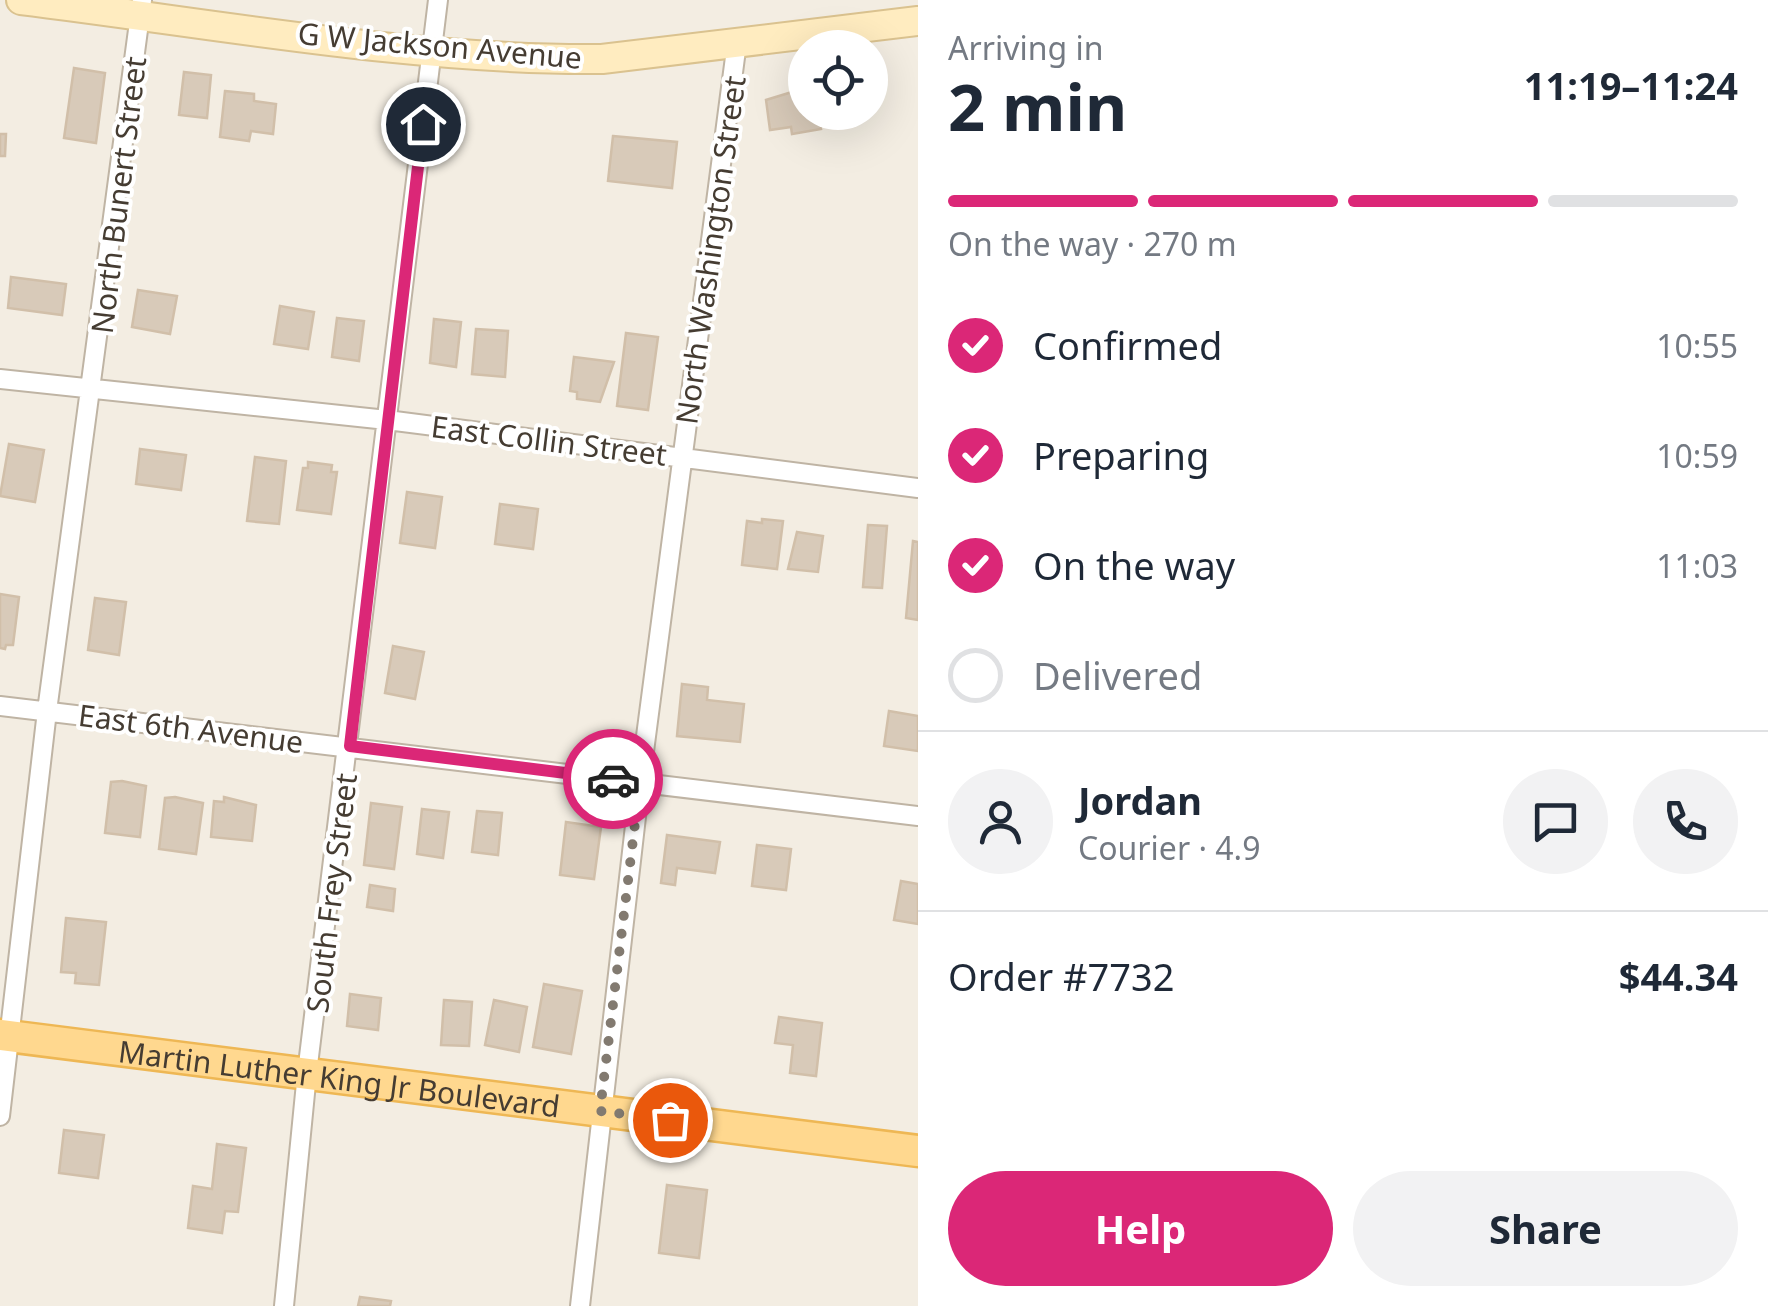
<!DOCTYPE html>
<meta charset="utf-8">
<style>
:root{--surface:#fff;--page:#f2f2f3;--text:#1f2937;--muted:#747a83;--line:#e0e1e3;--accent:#db2777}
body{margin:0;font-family:"Noto Sans",sans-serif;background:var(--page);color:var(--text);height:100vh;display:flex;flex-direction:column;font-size:38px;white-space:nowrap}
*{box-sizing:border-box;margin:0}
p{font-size:32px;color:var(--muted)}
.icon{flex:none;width:55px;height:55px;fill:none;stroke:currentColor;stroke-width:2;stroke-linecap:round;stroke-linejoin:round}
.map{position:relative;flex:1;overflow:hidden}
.side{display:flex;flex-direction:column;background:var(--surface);width:850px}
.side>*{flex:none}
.controls{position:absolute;left:788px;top:30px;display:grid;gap:20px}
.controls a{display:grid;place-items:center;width:100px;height:100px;border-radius:50%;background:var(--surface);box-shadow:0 10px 40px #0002;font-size:50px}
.pin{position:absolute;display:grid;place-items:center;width:85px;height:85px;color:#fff;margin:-42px;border:5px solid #fff;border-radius:50%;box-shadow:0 2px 10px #0007}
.courier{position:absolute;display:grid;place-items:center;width:100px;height:100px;margin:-50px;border:8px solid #db2777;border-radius:50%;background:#fff;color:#222;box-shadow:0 2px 12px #0007}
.headline em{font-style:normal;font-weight:700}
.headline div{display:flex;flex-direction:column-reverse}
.headline{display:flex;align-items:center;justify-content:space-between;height:170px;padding:0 30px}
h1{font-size:65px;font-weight:700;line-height:75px}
.bar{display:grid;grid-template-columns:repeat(4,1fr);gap:15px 10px;align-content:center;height:120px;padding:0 30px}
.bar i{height:12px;border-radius:8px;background:var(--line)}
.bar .active{background:var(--accent)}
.bar p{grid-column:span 4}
.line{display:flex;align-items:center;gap:25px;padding:0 30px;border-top:2px solid var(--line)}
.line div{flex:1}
.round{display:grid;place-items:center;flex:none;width:105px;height:105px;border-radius:52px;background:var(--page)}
ol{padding:0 30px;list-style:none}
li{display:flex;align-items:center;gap:30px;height:110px}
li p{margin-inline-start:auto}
li .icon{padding:10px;border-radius:50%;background:var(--accent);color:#fff;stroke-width:4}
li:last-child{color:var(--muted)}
li i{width:55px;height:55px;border:5px solid var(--line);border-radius:50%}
.cta{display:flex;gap:20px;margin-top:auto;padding:20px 30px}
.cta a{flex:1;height:115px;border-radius:60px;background:var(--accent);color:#fff;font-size:40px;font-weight:700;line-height:115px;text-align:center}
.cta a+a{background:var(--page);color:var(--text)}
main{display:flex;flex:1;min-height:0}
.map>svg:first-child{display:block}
</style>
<main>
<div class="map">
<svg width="918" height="1306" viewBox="0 0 918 1306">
<rect width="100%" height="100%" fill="#f3ede2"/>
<path fill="#d8cab9" stroke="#d1bfa9" stroke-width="2.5" d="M 74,68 L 105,73 L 96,143 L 64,138 Z
M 184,72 L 211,75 L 207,118 L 179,115 Z
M 805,88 L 805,112 L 818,112 L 821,129 L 792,134 L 791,127 L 770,130 L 766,100 Z
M 225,91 L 254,94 L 254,101 L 276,104 L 273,134 L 251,131 L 249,141 L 220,137 Z
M 0,134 L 6,134 L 5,156 L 0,156 Z
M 613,136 L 677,142 L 672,188 L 608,181 Z
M 11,277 L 66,284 L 62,315 L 8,308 Z
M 138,290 L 177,296 L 170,334 L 132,327 Z
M 280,306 L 314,312 L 308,349 L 274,344 Z
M 337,318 L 364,321 L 359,361 L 332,357 Z
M 434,319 L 461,322 L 456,367 L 430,363 Z
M 476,329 L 508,331 L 505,377 L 472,374 Z
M 626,333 L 658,337 L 648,410 L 617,406 Z
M 574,357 L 614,362 L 600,402 L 577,399 L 577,392 L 570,391 Z
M 9,444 L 44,450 L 35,502 L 0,496 Z
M 140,449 L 186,455 L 181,490 L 136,484 Z
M 255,457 L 286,461 L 279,524 L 247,521 Z
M 308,462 L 332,465 L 331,472 L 337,472 L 331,514 L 297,510 L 303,468 L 308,468 Z
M 407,492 L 442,497 L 435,548 L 400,543 Z
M 500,504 L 538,509 L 533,549 L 495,544 Z
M 762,519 L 783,521 L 777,569 L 742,565 L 747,521 L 762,523 Z
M 868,525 L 887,526 L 882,588 L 863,587 Z
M 797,532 L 823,536 L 818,572 L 788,569 Z
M 913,541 L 918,542 L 918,620 L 906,618 Z
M 0,594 L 19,597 L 13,645 L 6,645 L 5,649 L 0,648 Z
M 95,598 L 126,602 L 119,655 L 88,650 Z
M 393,646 L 424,652 L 415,699 L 385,693 Z
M 682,684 L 708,687 L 707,700 L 744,704 L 740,742 L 677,736 Z
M 889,711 L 918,716 L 918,751 L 884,746 Z
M 122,781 L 146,786 L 140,837 L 105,833 L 111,782 Z
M 175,797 L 203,803 L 196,854 L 159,849 L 165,798 Z
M 224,797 L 256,805 L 252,841 L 211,837 L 214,801 L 224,802 Z
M 371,803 L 402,807 L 394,869 L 364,865 Z
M 422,809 L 449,812 L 443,858 L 417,854 Z
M 477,811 L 502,813 L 498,855 L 472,852 Z
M 566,822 L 601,827 L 594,879 L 560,875 Z
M 667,835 L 720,842 L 715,873 L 677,868 L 675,885 L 661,883 Z
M 757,845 L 791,849 L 786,890 L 752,886 Z
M 901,881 L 918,884 L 918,924 L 894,920 Z
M 370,885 L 395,889 L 393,911 L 367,907 Z
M 66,918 L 106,922 L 99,985 L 75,983 L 76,973 L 61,972 Z
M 544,984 L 582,991 L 571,1054 L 533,1047 Z
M 350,994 L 381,998 L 378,1030 L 347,1026 Z
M 444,1000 L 472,1002 L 469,1046 L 441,1045 Z
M 494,1000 L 527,1007 L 519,1052 L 485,1045 Z
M 779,1017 L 822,1023 L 816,1076 L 790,1073 L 793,1045 L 775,1043 Z
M 64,1130 L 104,1135 L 98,1178 L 59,1173 Z
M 217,1144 L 246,1148 L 238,1212 L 225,1211 L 222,1233 L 188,1228 L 193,1186 L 212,1189 Z
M 667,1185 L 707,1190 L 699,1258 L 659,1253 Z
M 360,1297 L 391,1301 L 390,1306 L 358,1306 Z"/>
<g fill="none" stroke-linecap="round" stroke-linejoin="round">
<defs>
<path id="street" d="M 0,379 L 387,420 L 918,488
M 0,706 L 918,816
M 0,1116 L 47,711 L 142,0
M 284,1306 L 307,1073 L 438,0
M 580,1306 L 640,782 L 737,42"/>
<path id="secondary" d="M 21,0 C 210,23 413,61 602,59 L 918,21"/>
<g id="primary">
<path id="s1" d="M 0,1035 L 918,1151"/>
</g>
</defs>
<use href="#street" stroke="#bfb4a4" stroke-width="22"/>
<use href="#secondary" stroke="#dac28f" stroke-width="32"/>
<use href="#primary" stroke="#eeb754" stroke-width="35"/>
<use href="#street" stroke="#fff" stroke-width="18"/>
<use href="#secondary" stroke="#ffecc0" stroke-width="28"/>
<use href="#primary" stroke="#ffd88f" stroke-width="30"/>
</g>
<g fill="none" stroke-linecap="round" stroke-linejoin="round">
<path stroke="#827a70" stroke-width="10" stroke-dasharray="0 18" d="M 613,779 L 640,782 L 600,1111 L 670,1120"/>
<path stroke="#db2777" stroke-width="12" d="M 423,124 L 350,746 L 613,779"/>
</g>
<g text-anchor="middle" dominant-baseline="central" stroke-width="8" stroke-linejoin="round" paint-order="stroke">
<g font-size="30" fill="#453c32" stroke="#fff">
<text transform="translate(440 45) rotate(5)">G W Jackson Avenue</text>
<text transform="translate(118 195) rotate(-83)">North Bunert Street</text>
<text transform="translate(710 250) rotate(-82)">North Washington Street</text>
<text transform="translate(549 440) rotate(7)">East Collin Street</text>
<text transform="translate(191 728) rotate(7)">East 6th Avenue</text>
<text transform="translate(331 893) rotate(-83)">South Frey Street</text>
<text stroke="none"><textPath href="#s1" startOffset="342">Martin Luther King Jr Boulevard</textPath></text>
</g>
</g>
</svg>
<div class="controls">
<a><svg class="icon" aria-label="locate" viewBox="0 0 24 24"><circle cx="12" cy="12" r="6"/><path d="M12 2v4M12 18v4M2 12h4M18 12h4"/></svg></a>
</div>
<div class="pin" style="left:670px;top:1120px;background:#ea580c"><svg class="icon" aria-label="bag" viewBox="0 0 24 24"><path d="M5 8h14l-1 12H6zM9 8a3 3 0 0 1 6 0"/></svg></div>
<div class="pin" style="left:423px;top:124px;background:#1f2937"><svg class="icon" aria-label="home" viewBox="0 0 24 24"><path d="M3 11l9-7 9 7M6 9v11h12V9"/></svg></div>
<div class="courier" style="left:613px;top:779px"><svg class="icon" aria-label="car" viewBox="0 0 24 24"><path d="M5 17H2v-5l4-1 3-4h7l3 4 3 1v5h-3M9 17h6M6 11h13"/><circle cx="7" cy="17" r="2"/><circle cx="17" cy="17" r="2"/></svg></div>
</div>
<section class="side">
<div class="headline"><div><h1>2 min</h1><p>Arriving in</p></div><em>11:19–11:24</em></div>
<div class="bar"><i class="active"></i><i class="active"></i><i class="active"></i><i></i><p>On the way · 270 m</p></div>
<ol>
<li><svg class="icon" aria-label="check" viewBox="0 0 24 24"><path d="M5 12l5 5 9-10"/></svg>Confirmed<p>10:55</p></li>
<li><svg class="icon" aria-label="check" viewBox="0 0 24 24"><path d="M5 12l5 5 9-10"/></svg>Preparing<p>10:59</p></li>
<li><svg class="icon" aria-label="check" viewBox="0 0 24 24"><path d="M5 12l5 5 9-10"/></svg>On the way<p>11:03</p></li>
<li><i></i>Delivered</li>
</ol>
<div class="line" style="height:180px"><a class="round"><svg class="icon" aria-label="person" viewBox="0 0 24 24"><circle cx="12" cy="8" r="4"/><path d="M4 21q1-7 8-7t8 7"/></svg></a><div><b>Jordan</b><p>Courier · 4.9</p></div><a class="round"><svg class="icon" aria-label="chat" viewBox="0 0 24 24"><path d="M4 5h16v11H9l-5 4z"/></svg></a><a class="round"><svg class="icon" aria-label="phone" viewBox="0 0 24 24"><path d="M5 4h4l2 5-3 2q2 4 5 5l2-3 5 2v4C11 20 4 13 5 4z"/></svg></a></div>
<div class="line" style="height:130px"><div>Order #7732</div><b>$44.34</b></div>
<div class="cta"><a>Help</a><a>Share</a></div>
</section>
</main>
